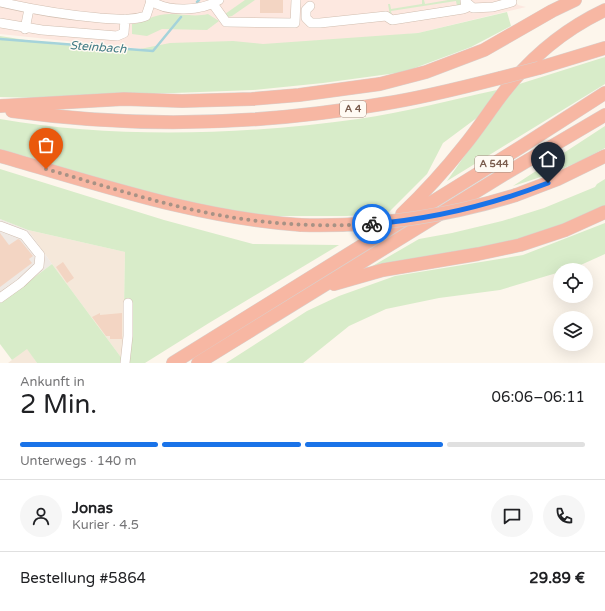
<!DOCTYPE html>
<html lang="de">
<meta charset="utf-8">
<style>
:root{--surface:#fff;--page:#f6f6f6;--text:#202124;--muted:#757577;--line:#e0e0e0;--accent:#1a73e8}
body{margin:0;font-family:"Varela Round",sans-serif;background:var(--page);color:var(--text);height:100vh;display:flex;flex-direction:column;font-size:15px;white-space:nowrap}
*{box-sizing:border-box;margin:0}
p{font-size:13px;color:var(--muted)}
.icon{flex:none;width:22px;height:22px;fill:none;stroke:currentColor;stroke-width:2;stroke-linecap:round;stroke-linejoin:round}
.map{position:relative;height:363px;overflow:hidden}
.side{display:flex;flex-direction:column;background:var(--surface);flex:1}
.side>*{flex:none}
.controls{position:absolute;left:553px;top:263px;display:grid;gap:8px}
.controls a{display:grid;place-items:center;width:40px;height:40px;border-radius:50%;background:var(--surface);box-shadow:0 4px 16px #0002;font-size:20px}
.pin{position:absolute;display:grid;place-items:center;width:34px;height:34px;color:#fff;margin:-41px -17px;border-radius:50% 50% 50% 0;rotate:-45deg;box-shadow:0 0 4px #0007}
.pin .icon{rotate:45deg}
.courier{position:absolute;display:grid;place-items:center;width:40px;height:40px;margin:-20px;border:3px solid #1a73e8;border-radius:50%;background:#fff;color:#222;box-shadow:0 1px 5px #0007}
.headline em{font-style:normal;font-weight:600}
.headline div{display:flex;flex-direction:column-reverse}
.headline{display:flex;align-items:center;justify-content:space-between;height:68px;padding:0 20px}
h1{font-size:26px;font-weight:600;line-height:30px}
.bar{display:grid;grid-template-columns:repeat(4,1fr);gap:6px 4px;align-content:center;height:48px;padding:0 20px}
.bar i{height:5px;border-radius:3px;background:var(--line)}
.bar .selected{background:var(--accent)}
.bar p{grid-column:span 4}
.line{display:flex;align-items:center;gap:10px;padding:0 20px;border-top:1px solid var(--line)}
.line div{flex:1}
.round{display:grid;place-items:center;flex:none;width:42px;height:42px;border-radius:21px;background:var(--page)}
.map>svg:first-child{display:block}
</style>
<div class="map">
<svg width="605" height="363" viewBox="0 0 605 363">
<rect width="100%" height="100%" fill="#fdf6ec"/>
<path fill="#f5e8da" d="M 28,230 L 125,252 L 123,360 L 52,264 Z
M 27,348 L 37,363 L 8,363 L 12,360 Z"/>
<path fill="#fde8e0" d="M 0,0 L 514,0 L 518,5 L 526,7 L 418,33 L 199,55 L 0,34 Z"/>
<path fill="#efe9e4" d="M 0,219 L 28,230 L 52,264 L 0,303 Z"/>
<path fill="#d8ecc9" d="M 245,0 L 255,0 L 232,16 L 228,17 L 225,14 Z
M 422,0 L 424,0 L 425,4 L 448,0 L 460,0 L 461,4 L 457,6 L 456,1 L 391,11 L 392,16 L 390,16 L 388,4 L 390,4 L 391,9 L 422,4 Z
M 507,12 L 511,26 L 471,47 L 404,72 L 323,83 L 253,90 L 174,93 L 128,93 L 39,98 L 0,97 L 0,36 L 51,44 L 135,50 L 170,43 L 233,41 L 263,44 L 418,33 Z
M 208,14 L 219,21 L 207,30 L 162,29 L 147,36 L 132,34 L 132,24 C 144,23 149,17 160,15 C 176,12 192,18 208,14 Z
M 605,57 L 605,84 L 447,181 L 513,86 Z
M 497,90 L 478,117 L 443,143 L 427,174 L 388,213 L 347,216 L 266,216 L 170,199 L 0,149 L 0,119 C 112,139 246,135 358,119 C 405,112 451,100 497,90 Z
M 605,126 L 605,148 C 576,165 545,176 513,186 Z
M 0,169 L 164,220 L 253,244 L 339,245 L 209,323 L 145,363 L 37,363 L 27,349 L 12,360 L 0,344 L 0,303 L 52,264 L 123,360 L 125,252 L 28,230 L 0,219 Z
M 605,179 L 605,207 L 527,239 L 369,268 L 419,239 L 452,233 L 502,221 L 544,208 L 595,187 L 597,184 Z
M 605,223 L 605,254 L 574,268 L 560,270 L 560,272 L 500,290 L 439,298 L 386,309 L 349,326 L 303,363 L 226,363 L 307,311 L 339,296 L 395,276 L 523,255 Z"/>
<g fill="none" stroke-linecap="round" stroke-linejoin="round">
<path stroke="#a5d3da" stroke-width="2.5" d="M 197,2 L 199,0
M 0,39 L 153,51 L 181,17"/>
</g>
<path fill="#f3d5c3" d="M 260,0 L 283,0 L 283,13 L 260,13 Z
M 0,233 L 9,245 L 18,239 L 20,240 L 33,256 L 29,259 L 32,263 L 0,287 Z
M 63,262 L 74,278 L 67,283 L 56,267 Z
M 100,313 L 100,315 L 122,313 L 122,339 L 110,339 L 110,336 L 106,336 L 92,317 Z"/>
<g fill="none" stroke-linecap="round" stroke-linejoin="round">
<defs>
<path id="minor" d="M 150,0 C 167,13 202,11 219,0
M 0,2 C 34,10 66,15 100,18 C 116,19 131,21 146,16 L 151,1
M 466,2 L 473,8 L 493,7 L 512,2
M 213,4 L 226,22 L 295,23 L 296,0
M 310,6 L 306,10 L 306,18 L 311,23 L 320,23 L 386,16 L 392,20 L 463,9 L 466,8 L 465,0
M 0,23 L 42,30 L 117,36 L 124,33 L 125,19
M 25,29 L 29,9
M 0,226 L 24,235 L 40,255 L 39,266 L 21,283 L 0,298
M 125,363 L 128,336 L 128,303"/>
<path id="highway" d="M 539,68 L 605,48
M 0,106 L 124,99 L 182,101 L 252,99 L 299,95 L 380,84 L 426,72 L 484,50 L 552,11 L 575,0
M 12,111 C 134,128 260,125 382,104 C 422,98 461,88 500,78
M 0,156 C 99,184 197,218 301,225
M 516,195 L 558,179 L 605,156
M 402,214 C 424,193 445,170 464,146 C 478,129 490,110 504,92 C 531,57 565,29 605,10
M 334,284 L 383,270 L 478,254 L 520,245 L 565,230 L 605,212
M 173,363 L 524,145 L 605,93
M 198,363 L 503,175 L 605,115"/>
</defs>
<use href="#minor" stroke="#d1beb0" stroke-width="10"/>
<use href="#highway" stroke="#dad1cd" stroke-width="14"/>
<use href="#minor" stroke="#fff" stroke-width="9"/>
<use href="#highway" stroke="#f7b7a3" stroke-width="13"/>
<defs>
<path id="highway-bridge" d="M 500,78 L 539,68
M 301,225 C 375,227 445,217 516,195"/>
</defs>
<use href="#highway-bridge" stroke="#dad1cd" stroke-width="14" stroke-linecap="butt"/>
<use href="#highway-bridge" stroke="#f7b7a3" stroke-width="13"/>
</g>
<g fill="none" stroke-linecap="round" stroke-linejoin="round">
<path stroke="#a89285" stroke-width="4" stroke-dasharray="0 7.2" d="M 46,169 C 109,187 171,208 236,218 C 281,225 327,227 372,224"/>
<path stroke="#1a73e8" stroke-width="5" d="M 372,224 C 432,219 491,205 548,183"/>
</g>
<g text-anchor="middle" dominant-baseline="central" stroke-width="3" stroke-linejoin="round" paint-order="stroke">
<g fill="#fffaf3" stroke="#a28b7f" stroke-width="1">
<rect x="340" y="101" width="26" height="16" rx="3"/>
<rect x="475" y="156" width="38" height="16" rx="3"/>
</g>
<g font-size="10" font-weight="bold" fill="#7a5c4d">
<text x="353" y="109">A 4</text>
<text x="494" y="164">A 544</text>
</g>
<g font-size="12" font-style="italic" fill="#437c86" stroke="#fffaf3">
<text transform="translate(98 47) rotate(4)">Steinbach</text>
</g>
</g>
</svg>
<div class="controls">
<a><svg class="icon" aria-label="locate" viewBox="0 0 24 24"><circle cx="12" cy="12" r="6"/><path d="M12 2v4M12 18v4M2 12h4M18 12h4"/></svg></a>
<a><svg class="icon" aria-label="layers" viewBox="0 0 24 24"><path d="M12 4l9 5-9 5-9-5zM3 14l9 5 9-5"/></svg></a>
</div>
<div class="pin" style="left:46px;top:169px;background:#ea580c"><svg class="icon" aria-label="bag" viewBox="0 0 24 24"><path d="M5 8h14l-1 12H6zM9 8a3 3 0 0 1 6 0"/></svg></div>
<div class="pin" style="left:548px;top:183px;background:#1f2937"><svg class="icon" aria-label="home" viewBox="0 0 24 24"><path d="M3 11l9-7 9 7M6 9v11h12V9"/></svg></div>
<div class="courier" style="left:372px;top:224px"><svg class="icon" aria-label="bike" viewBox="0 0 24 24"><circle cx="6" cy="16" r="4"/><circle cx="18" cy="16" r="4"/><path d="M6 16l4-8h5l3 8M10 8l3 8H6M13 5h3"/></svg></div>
</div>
<section class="side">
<div class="headline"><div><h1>2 Min.</h1><p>Ankunft in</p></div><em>06:06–06:11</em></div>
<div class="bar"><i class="selected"></i><i class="selected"></i><i class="selected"></i><i></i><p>Unterwegs · 140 m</p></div>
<div class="line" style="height:72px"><a class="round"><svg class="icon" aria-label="person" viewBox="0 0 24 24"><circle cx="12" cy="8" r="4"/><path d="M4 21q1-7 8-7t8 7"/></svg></a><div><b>Jonas</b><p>Kurier · 4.5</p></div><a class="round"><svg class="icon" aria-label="chat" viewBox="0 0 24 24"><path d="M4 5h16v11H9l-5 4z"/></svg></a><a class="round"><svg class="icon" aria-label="phone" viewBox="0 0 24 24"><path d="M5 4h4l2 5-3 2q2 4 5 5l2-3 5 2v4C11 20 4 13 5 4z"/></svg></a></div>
<div class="line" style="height:52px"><div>Bestellung #5864</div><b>29.89 €</b></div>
</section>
